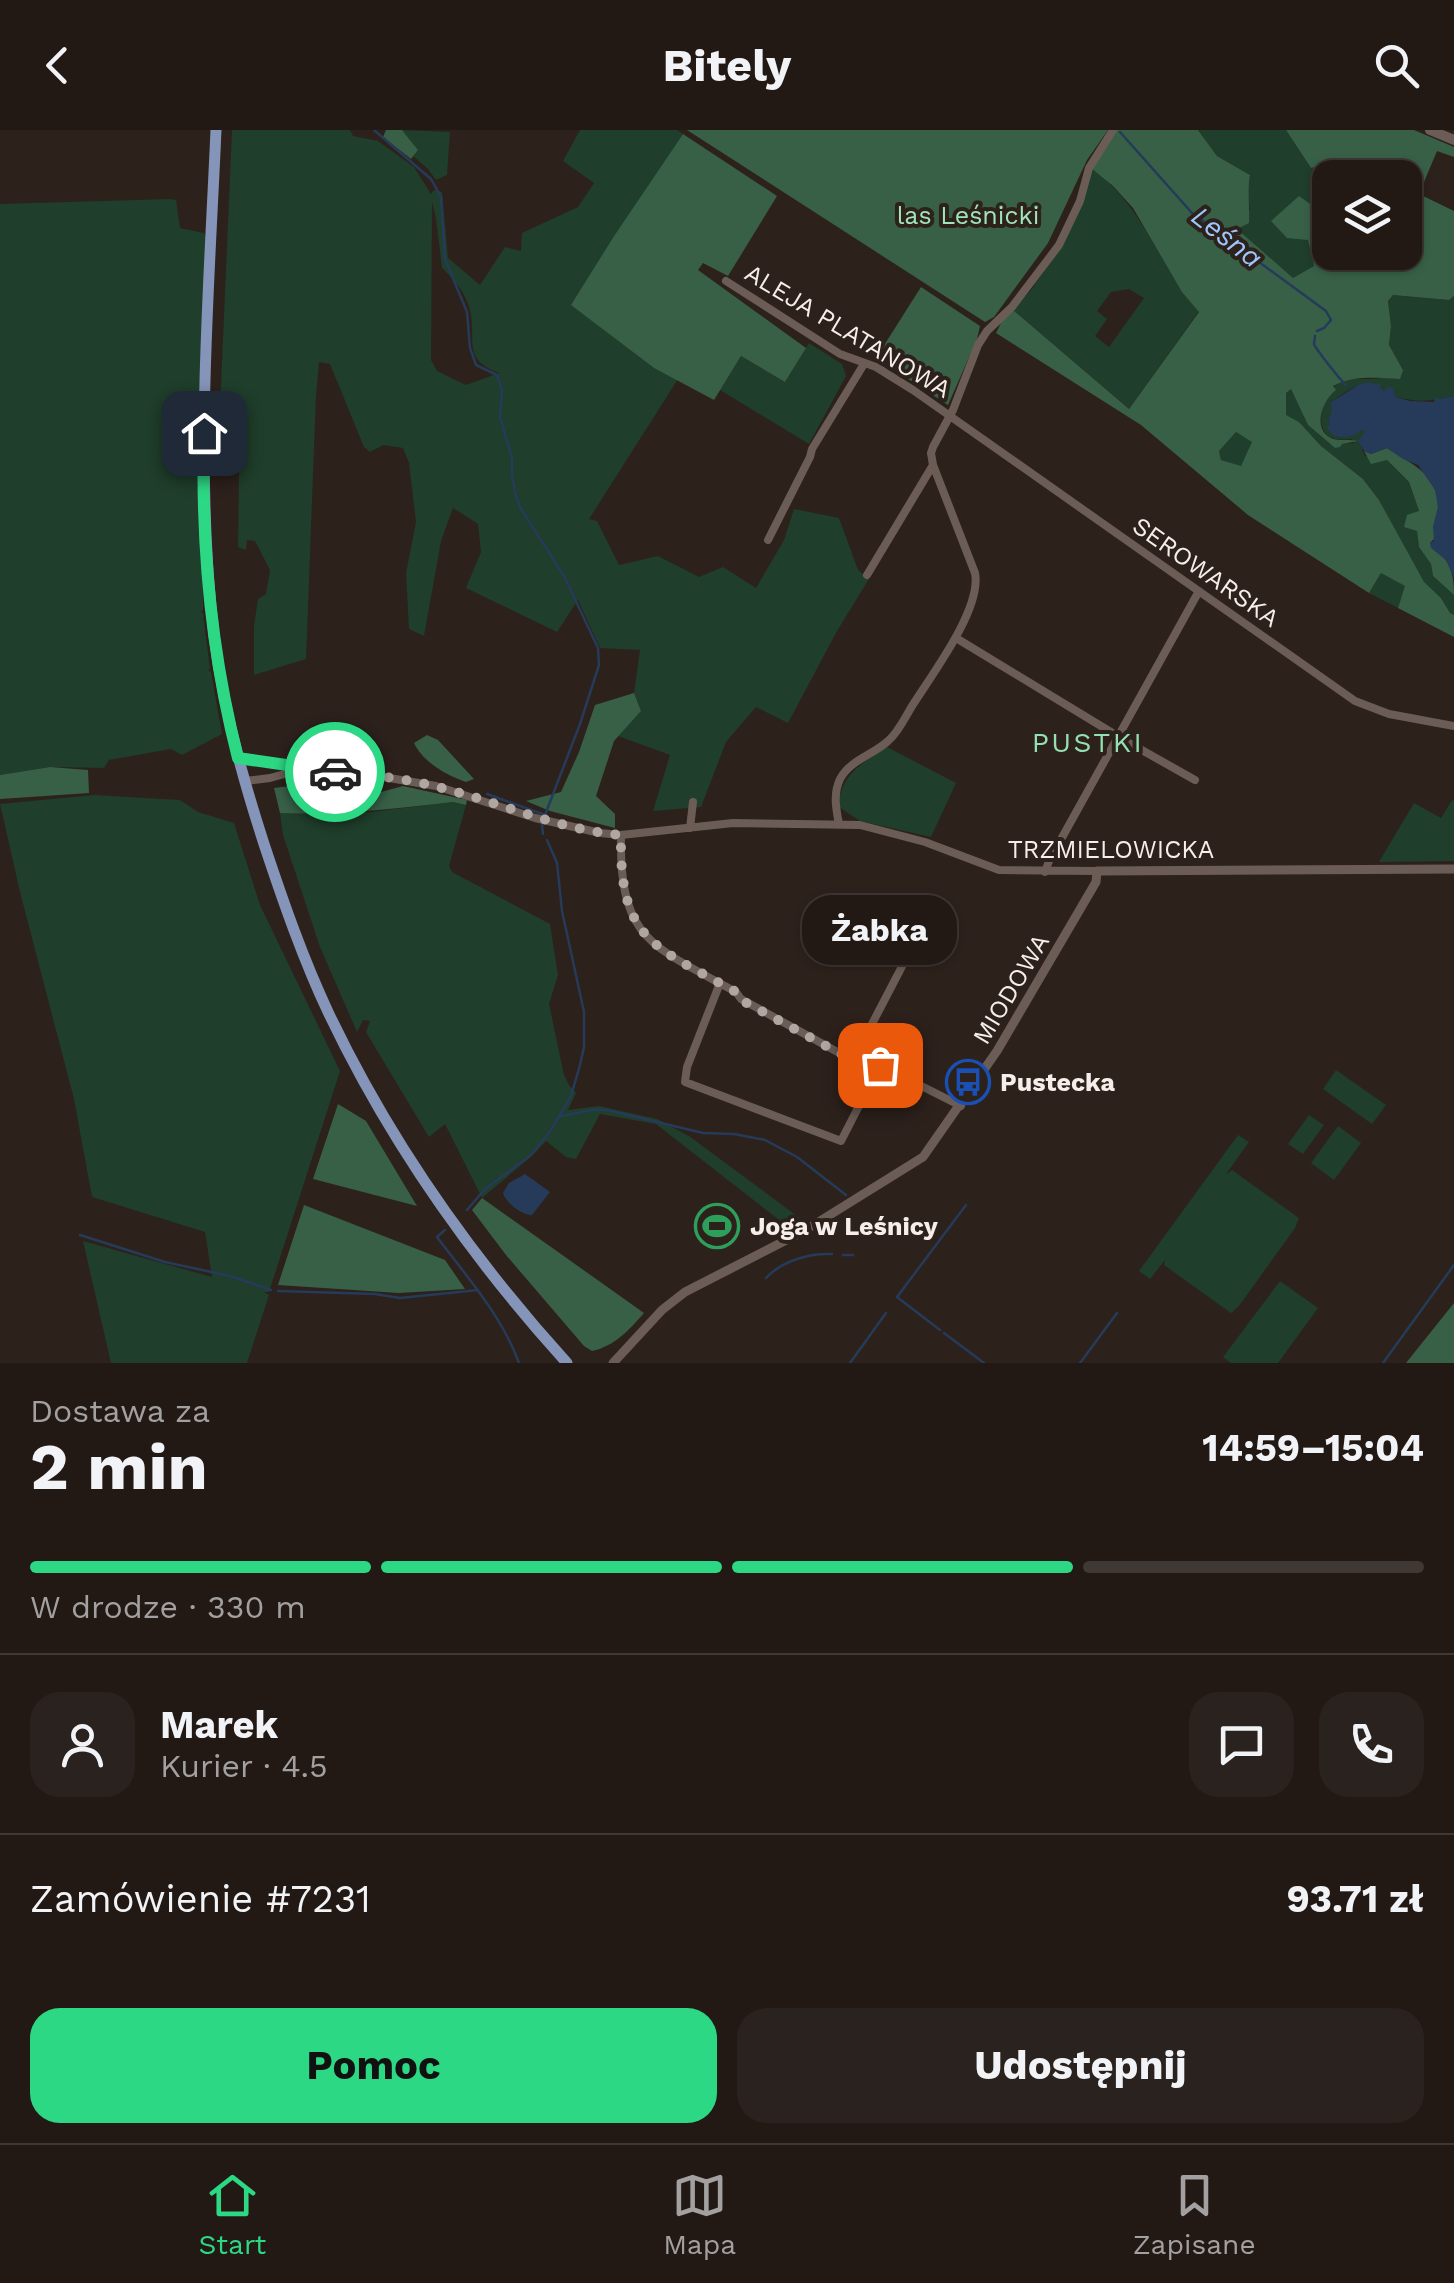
<!DOCTYPE html>
<html lang="pl">
<meta charset="utf-8">
<style>
:root{--surface:#221915;--page:#2a221e;--text:#f1f3f6;--muted:#a2a0a0;--line:#3f3834;--accent:#2dd884}
body{margin:0;font-family:"Work Sans",sans-serif;background:var(--page);color:var(--text);height:100vh;display:flex;flex-direction:column;font-size:38px;white-space:nowrap}
*{box-sizing:border-box;margin:0}
p{font-size:32px;color:var(--muted)}
.icon{flex:none;width:55px;height:55px;fill:none;stroke:currentColor;stroke-width:2;stroke-linecap:round;stroke-linejoin:round}
.map{position:relative;height:1233px;overflow:hidden}
.panel{display:flex;flex-direction:column;background:var(--surface);flex:1}
.panel>*{flex:none}
.controls{position:absolute;left:1312px;top:30px;display:grid;gap:20px}
.controls a{display:grid;place-items:center;width:110px;height:110px;border-radius:20px;background:var(--surface);box-shadow:0 2px 8px #0004,0 0 0 2px var(--line);font-size:50px}
.pin{position:absolute;display:grid;place-items:center;width:85px;height:85px;color:#fff;margin:-42px;border-radius:20px;box-shadow:0 5px 15px #0006}
.courier{position:absolute;display:grid;place-items:center;width:100px;height:100px;margin:-50px;border:8px solid #2dd884;border-radius:50%;background:#fff;color:#222;box-shadow:0 2px 12px #0007}
.bubble{position:absolute;height:70px;border-radius:30px;background:var(--surface);box-shadow:0 2px 8px #0004,0 0 0 2px var(--line);font-size:32px;font-weight:700;line-height:70px;text-align:center}
.headline em{font-style:normal;font-weight:700}
.headline div{display:flex;flex-direction:column-reverse}
.headline{display:flex;align-items:center;justify-content:space-between;height:170px;padding:0 30px}
h1{font-size:65px;font-weight:700;line-height:75px}
.bar{display:grid;grid-template-columns:repeat(4,1fr);gap:15px 10px;align-content:center;height:120px;padding:0 30px}
.bar i{height:12px;border-radius:8px;background:var(--line)}
.bar .active{background:var(--accent)}
.bar p{grid-column:span 4}
.line{display:flex;align-items:center;gap:25px;padding:0 30px;border-top:2px solid var(--line)}
.line div{flex:1}
.round{display:grid;place-items:center;flex:none;width:105px;height:105px;border-radius:30px;background:var(--page)}
.primary-button{display:flex;gap:20px;margin-top:auto;padding:20px 30px}
.primary-button a{flex:1;height:115px;border-radius:30px;background:var(--accent);color:#111;font-size:40px;font-weight:700;line-height:115px;text-align:center}
.primary-button a+a{background:var(--page);color:var(--text)}
header{display:flex;justify-content:space-between;align-items:center;height:130px;padding:0 30px;background:var(--surface);font-size:45px;font-weight:700}
.tab-bar{display:flex;justify-content:space-around;align-items:center;height:140px;border-top:2px solid var(--line);background:var(--surface);font-size:28px;color:var(--muted)}
.tab-bar a{display:grid;justify-items:center;gap:5px}
.tab-bar .active{color:var(--accent)}
.map>svg:first-child{display:block}
</style>
<header><svg class="icon" aria-label="back" viewBox="0 0 24 24"><path d="M15 5l-7 7 7 7"/></svg>Bitely<svg class="icon" aria-label="search" viewBox="0 0 24 24"><circle cx="10" cy="10" r="6"/><path d="M15 15l6 6"/></svg></header>
<div class="map">
<svg width="1454" height="1233" viewBox="0 0 1454 1233">
<rect width="100%" height="100%" fill="#2d211c"/>
<path fill="#1f3e2b" fill-rule="evenodd" d="M 232,0 L 350,0 L 353,6 L 378,11 L 414,37 L 431,64 L 434,60 L 442,62 L 448,128 L 480,155 L 505,117 L 521,121 L 522,103 L 578,77 L 594,53 L 563,31 L 580,0 L 677,0 L 683,4 L 614,106 L 572,175 L 654,238 L 678,249 L 589,389 L 597,391 L 619,435 L 658,426 L 699,447 L 723,437 L 756,458 L 784,410 L 794,379 L 839,388 L 858,440 L 869,449 L 837,501 L 788,593 L 756,577 L 726,612 L 701,677 L 653,681 L 670,625 L 618,606 L 641,581 L 634,563 L 640,520 L 600,518 L 578,470 L 557,502 L 466,458 L 481,422 L 478,394 L 453,378 L 441,411 L 424,506 L 409,499 L 406,443 L 416,392 L 409,333 L 403,318 L 383,315 L 370,322 L 364,317 L 330,234 L 319,232 L 316,265 L 306,529 L 254,545 L 254,496 L 258,469 L 266,464 L 270,440 L 255,411 L 247,410 L 246,420 L 238,417 L 240,279 L 220,279 ZM 432,72 L 436,88 L 442,138 C 456,151 468,166 471,185 C 475,214 464,230 499,243 L 466,255 L 437,241 L 431,230 Z
M 402,0 L 450,2 L 447,45 L 436,50 L 428,39 L 413,26 L 418,20 Z
M 1198,0 L 1286,0 L 1311,38 L 1345,31 L 1354,47 L 1330,48 L 1330,82 L 1308,109 L 1314,136 L 1293,148 L 1236,99 L 1250,79 L 1247,60 L 1250,45 L 1217,26 Z
M 1091,38 C 1144,76 1158,135 1199,181 L 1129,279 L 1013,180 L 1031,160 L 1062,115 ZM 1129,159 L 1144,168 L 1109,217 L 1095,206 L 1107,189 L 1097,181 L 1111,162 Z
M 170,69 L 176,70 L 180,98 L 204,103 L 206,107 L 203,173 L 201,174 L 203,175 L 199,264 L 197,265 L 199,266 L 198,354 L 196,356 L 198,357 L 203,445 L 201,446 L 203,448 L 203,480 L 201,482 L 203,483 L 210,539 L 208,540 L 211,542 L 222,604 L 182,625 L 171,619 L 109,630 L 104,638 L 50,637 L 0,645 L 0,74 Z
M 1393,165 L 1449,170 L 1454,166 L 1454,266 C 1428,271 1422,273 1396,267 L 1393,259 L 1384,261 C 1361,247 1351,259 1331,272 L 1333,282 L 1328,290 C 1341,309 1340,308 1361,300 L 1366,302 L 1359,311 L 1365,326 L 1387,330 L 1409,352 L 1419,382 L 1417,400 L 1419,417 L 1431,434 L 1433,446 L 1454,465 L 1454,485 L 1450,483 L 1441,468 L 1424,453 L 1379,370 L 1363,349 L 1321,316 L 1299,292 L 1286,286 L 1286,263 L 1291,258 L 1308,295 L 1330,314 L 1355,313 L 1351,309 C 1341,310 1327,311 1323,299 C 1319,289 1322,278 1326,269 C 1340,240 1355,252 1380,248 C 1388,247 1396,242 1403,240 L 1389,215 L 1391,196 L 1388,171 Z
M 809,213 L 842,234 L 846,246 L 809,314 L 720,260 L 741,226 L 785,252 Z
M 1236,302 L 1253,312 L 1241,337 L 1221,330 L 1219,321 Z
M 1381,443 L 1406,456 L 1398,478 L 1369,463 Z
M 887,617 L 956,653 L 931,707 L 860,691 L 839,677 C 839,646 863,632 887,617 Z
M 94,665 L 180,670 L 198,682 L 234,693 L 260,775 L 340,941 L 269,1162 L 264,1162 L 269,1165 L 247,1233 L 111,1233 L 83,1111 L 212,1147 L 205,1102 L 92,1067 L 74,969 L 20,762 L 0,674 Z
M 1452,670 L 1454,671 L 1454,731 L 1379,732 L 1414,673 L 1441,688 Z
M 453,672 L 466,675 L 449,736 L 452,742 L 550,794 L 558,845 L 549,874 L 564,945 L 569,955 L 576,963 L 568,980 L 599,976 L 657,989 L 689,1006 L 801,1089 L 783,1093 L 656,994 L 600,984 L 576,1029 L 566,1027 L 546,1011 L 533,1025 L 482,1068 L 445,994 L 429,1007 L 366,902 L 370,891 L 363,890 L 357,902 L 320,817 L 283,705 L 280,683 L 370,682 Z
M 1336,940 L 1386,975 L 1372,994 L 1323,959 Z
M 1309,985 L 1324,995 L 1303,1024 L 1288,1014 Z
M 1338,996 L 1361,1013 L 1334,1050 L 1311,1033 Z
M 1238,1005 L 1249,1012 L 1226,1044 L 1232,1040 L 1299,1088 L 1295,1098 L 1239,1176 L 1231,1183 L 1164,1135 L 1165,1130 L 1150,1149 L 1139,1141 Z
M 1280,1151 L 1318,1178 L 1278,1233 L 1231,1233 L 1223,1227 Z"/>
<path fill="#386047" fill-rule="evenodd" d="M 386,0 L 402,0 L 418,20 L 411,29 L 383,7 Z
M 687,0 L 1108,0 L 1087,30 L 1048,113 L 994,187 L 985,192 Z
M 1116,0 L 1198,0 L 1217,26 L 1250,45 C 1247,61 1250,76 1249,93 L 1237,99 L 1293,148 L 1314,136 L 1308,110 L 1287,108 L 1271,91 L 1299,66 L 1327,86 L 1330,82 L 1330,122 L 1405,122 L 1405,48 L 1354,47 L 1344,31 L 1311,38 L 1286,0 L 1414,0 L 1454,17 L 1454,27 L 1437,21 L 1419,64 L 1454,81 L 1454,166 L 1449,170 L 1393,165 L 1388,171 L 1391,196 L 1389,215 L 1403,240 L 1400,249 C 1377,248 1354,245 1333,256 L 1336,260 C 1322,270 1311,301 1333,309 C 1341,311 1350,309 1358,311 L 1342,314 L 1340,317 L 1335,318 L 1308,295 L 1291,259 L 1286,263 L 1286,285 L 1299,292 L 1321,316 L 1363,349 L 1379,370 L 1424,452 L 1441,468 L 1450,483 L 1454,485 L 1454,507 L 1398,478 L 1405,456 L 1381,443 L 1369,463 L 1248,385 L 1141,295 L 996,203 L 1003,189 L 1013,180 L 1129,279 L 1199,182 L 1182,162 L 1133,78 L 1113,56 L 1091,38 ZM 1236,302 L 1252,312 L 1241,336 L 1221,330 L 1219,321 Z
M 683,4 L 777,66 L 728,146 L 703,133 L 698,140 L 806,218 L 785,252 L 741,226 L 714,270 L 654,238 L 571,175 L 614,106 Z
M 921,157 L 980,196 L 977,209 L 948,275 L 876,228 Z
M 1387,318 C 1409,333 1438,343 1438,376 C 1438,387 1433,396 1435,408 L 1430,413 C 1434,421 1442,424 1447,432 C 1453,442 1454,453 1454,465 L 1433,446 L 1431,434 L 1419,417 L 1417,401 L 1404,397 L 1407,385 L 1419,381 L 1409,352 L 1387,330 L 1371,334 L 1364,321 L 1371,324 Z
M 634,563 L 641,581 L 614,611 L 596,666 L 615,684 L 615,698 L 550,681 L 526,671 L 561,662 L 579,622 L 595,575 Z
M 427,605 L 438,610 L 474,649 L 466,652 C 446,645 423,632 414,613 Z
M 50,637 L 88,640 L 89,663 L 0,669 L 0,645 Z
M 298,655 L 381,662 L 403,656 L 467,670 L 466,675 L 453,672 C 395,679 338,685 280,683 L 274,658 Z
M 338,974 L 366,991 L 417,1076 L 313,1049 Z
M 482,1068 L 644,1183 C 629,1200 615,1216 592,1221 L 584,1216 L 506,1125 L 472,1080 Z
M 304,1075 L 445,1130 L 465,1159 L 399,1163 L 278,1155 Z
M 1454,1173 L 1454,1233 L 1406,1233 Z"/>
<path fill="#253b59" d="M 1371,252 L 1373,255 L 1380,253 L 1380,258 L 1384,261 L 1389,256 L 1393,259 L 1396,267 L 1410,271 L 1434,272 L 1435,267 L 1439,269 L 1454,266 L 1454,448 L 1446,430 L 1431,418 L 1430,413 L 1434,411 L 1433,396 L 1438,377 L 1435,360 L 1418,335 L 1403,329 L 1387,318 L 1371,324 L 1364,321 L 1358,311 L 1365,302 L 1362,300 C 1353,309 1331,311 1327,297 L 1330,294 L 1328,290 L 1332,282 L 1331,272 L 1360,254 Z
M 525,1044 L 550,1062 L 532,1085 C 522,1085 506,1073 503,1063 L 509,1053 Z"/>
<g fill="none" stroke-linecap="round" stroke-linejoin="round">
<path stroke="#253b59" stroke-width="2.5" d="M 374,0 L 431,49 L 441,67 L 445,129 L 467,182 L 470,218 L 476,235 L 497,245 L 502,260 L 500,287 L 512,328 L 512,346 L 516,366 L 521,379 L 564,446 L 598,518 L 599,535 L 580,594 L 545,685 L 487,664
M 1120,2 L 1192,83 L 1326,181 L 1331,190 L 1324,198 L 1317,201
M 1315,206 C 1315,209 1314,212 1314,214 C 1315,218 1341,251 1346,255
M 542,695 L 543,704
M 562,986 L 592,980 L 607,980 L 703,1003 L 734,1004 L 765,1010 L 797,1027 L 846,1065
M 467,1080 L 485,1059 L 530,1026 L 551,1000 L 571,966 L 580,935 L 584,917 L 584,882 L 562,781 L 557,733 L 547,710
M 847,1088 L 853,1099
M 445,1100 L 437,1107 C 467,1147 502,1186 519,1233
M 80,1105 L 165,1132 L 230,1146 L 271,1160
M 843,1125 L 853,1125
M 766,1148 C 782,1131 809,1123 832,1124
M 278,1161 L 375,1164 L 400,1168 L 478,1160
M 940,1200 L 897,1167 L 966,1075
M 944,1203 L 984,1233
M 850,1233 L 886,1183
M 1080,1233 L 1117,1183
M 1383,1233 L 1454,1135"/>
<path stroke="#6b5d56" stroke-width="8" d="M 726,151 L 840,224 L 876,237 L 913,260 L 1355,571 L 1389,584 L 1454,596
M 768,410 L 810,327 L 812,319 L 864,234
M 867,445 L 933,335
M 956,508 L 1124,610 L 1195,650
M 238,629 L 304,638 L 366,644 L 436,656 L 535,688 L 600,703 L 621,705 L 733,693 L 860,695 L 925,712 L 999,740 L 1097,741
M 245,651 L 270,648 L 299,640
M 839,694 C 836,679 833,664 840,649 C 850,630 873,625 888,611 C 899,602 906,585 914,573 C 933,543 982,478 975,443 L 933,335 L 931,323 L 933,317 L 953,280 L 978,215 L 987,201 L 1012,177 L 1059,115 L 1080,71 L 1089,38 L 1113,0
M 690,698 L 693,672
M 621,705 C 619,811 653,816 736,862 L 741,869 L 852,930 L 860,925 L 961,976
M 1045,742 L 1049,731 L 1199,461
M 720,853 L 687,937 L 685,952 L 841,1011 L 880,935
M 860,925 L 860,917 L 909,823"/>
<path stroke="#6b5d56" stroke-width="9" d="M 613,1233 L 662,1180 L 685,1162 L 804,1101 L 923,1027 L 997,921 L 1096,752 L 1097,741 L 1454,739"/>
<path stroke="#6b5d56" stroke-width="10" d="M 1430,0 L 1454,10"/>
<path stroke="#8594b9" stroke-width="11" d="M 216,0 C 209,159 196,319 211,477 C 218,558 239,637 264,714 C 283,771 303,829 329,884 C 390,1012 472,1128 567,1233"/>
</g>
<g fill="none" stroke-linecap="round" stroke-linejoin="round">
<path stroke="#b0a6a2" stroke-width="10" stroke-dasharray="0 18" d="M 335,642 C 373,645 412,649 449,660 C 507,675 561,700 621,705 C 619,811 654,816 736,862 L 741,870 L 852,930 L 860,925 L 880,935"/>
<path stroke="#2dd884" stroke-width="12" d="M 204,303 C 201,412 211,523 238,628 L 335,642"/>
</g>
<defs>
<symbol id="bus-ring" viewBox="-11 -11 22 22"><circle r="9.5" fill="#2d211c" stroke="#1a4fb4" stroke-width="1.5"/><path d="M-5-6H5V4H4V6H2V4H-2V6H-4V4H-5ZM-3.5-4V0h7V-4ZM-3.5 1.2v1.5H-2V1.2ZM2 1.2v1.5H3.5V1.2Z" fill="#1a4fb4"/></symbol>
<symbol id="stadium-ring" viewBox="-11 -11 22 22"><circle r="9.5" fill="#2d211c" stroke="#2e9e5b" stroke-width="1.5"/><path d="M0-5a6.5 5 0 1 0 0 10a6.5 5 0 1 0 0-10ZM-3.5-1.8h7v3.6h-7Z" fill="#2e9e5b"/></symbol>
</defs>
<g fill-rule="evenodd">
<use href="#bus-ring" x="943" y="927" width="50" height="50"/>
<use href="#stadium-ring" x="692" y="1071" width="50" height="50"/>
</g>
<g text-anchor="middle" dominant-baseline="central" stroke-width="8" stroke-linejoin="round" paint-order="stroke">
<g font-size="25" fill="#a0e4b9" stroke="#2d211c">
<text x="968" y="85">las Leśnicki</text>
</g>
<g font-size="25" fill="#f6eeea" stroke="#2d211c">
<text transform="translate(848 201) rotate(31)">ALEJA PLATANOWA</text>
<text transform="translate(1206 442) rotate(35)">SEROWARSKA</text>
<text x="1111" y="719">TRZMIELOWICKA</text>
<text transform="translate(1011 859) rotate(-59)">MIODOWA</text>
</g>
<g font-size="25" font-weight="bold" fill="#f6eeea" stroke="#2d211c" text-anchor="start">
<text x="1000" y="952">Pustecka</text>
<text x="750" y="1096">Joga w Leśnicy</text>
</g>
<g font-size="28" font-style="italic" fill="#9ec7ff" stroke="#2d211c">
<text transform="translate(1227 107) rotate(38)">Leśna</text>
</g>
<g font-size="28" letter-spacing="2.5" fill="#95e0b0" stroke="#2d211c">
<text x="1088" y="612">PUSTKI</text>
</g>
</g>
</svg>
<div class="controls">
<a><svg class="icon" aria-label="layers" viewBox="0 0 24 24"><path d="M12 4l9 5-9 5-9-5zM3 14l9 5 9-5"/></svg></a>
</div>
<div class="pin" style="left:880px;top:935px;background:#ea580c"><svg class="icon" aria-label="bag" viewBox="0 0 24 24"><path d="M5 8h14l-1 12H6zM9 8a3 3 0 0 1 6 0"/></svg></div>
<div class="pin" style="left:204px;top:303px;background:#1f2937"><svg class="icon" aria-label="home" viewBox="0 0 24 24"><path d="M3 11l9-7 9 7M6 9v11h12V9"/></svg></div>
<div class="courier" style="left:335px;top:642px"><svg class="icon" aria-label="car" viewBox="0 0 24 24"><path d="M5 17H2v-5l4-1 3-4h7l3 4 3 1v5h-3M9 17h6M6 11h13"/><circle cx="7" cy="17" r="2"/><circle cx="17" cy="17" r="2"/></svg></div>
<div class="bubble" style="left:802px;top:765px;width:155px">Żabka</div>
</div>
<section class="panel">
<div class="headline"><div><h1>2 min</h1><p>Dostawa za</p></div><em>14:59–15:04</em></div>
<div class="bar"><i class="active"></i><i class="active"></i><i class="active"></i><i></i><p>W drodze · 330 m</p></div>
<div class="line" style="height:180px"><a class="round"><svg class="icon" aria-label="person" viewBox="0 0 24 24"><circle cx="12" cy="8" r="4"/><path d="M4 21q1-7 8-7t8 7"/></svg></a><div><b>Marek</b><p>Kurier · 4.5</p></div><a class="round"><svg class="icon" aria-label="chat" viewBox="0 0 24 24"><path d="M4 5h16v11H9l-5 4z"/></svg></a><a class="round"><svg class="icon" aria-label="phone" viewBox="0 0 24 24"><path d="M5 4h4l2 5-3 2q2 4 5 5l2-3 5 2v4C11 20 4 13 5 4z"/></svg></a></div>
<div class="line" style="height:130px"><div>Zamówienie #7231</div><b>93.71 zł</b></div>
<div class="primary-button"><a>Pomoc</a><a>Udostępnij</a></div>
</section>
<nav class="tab-bar">
<a class="active"><svg class="icon" aria-label="home" viewBox="0 0 24 24"><path d="M3 11l9-7 9 7M6 9v11h12V9"/></svg>Start</a>
<a><svg class="icon" aria-label="map" viewBox="0 0 24 24"><path d="M3 6l6-2 6 2 6-2v14l-6 2-6-2-6 2zM9 4v14M15 6v14"/></svg>Mapa</a>
<a><svg class="icon" aria-label="saved" viewBox="0 0 24 24"><path d="M7 4h10v16l-5-4-5 4z"/></svg>Zapisane</a>
</nav>
